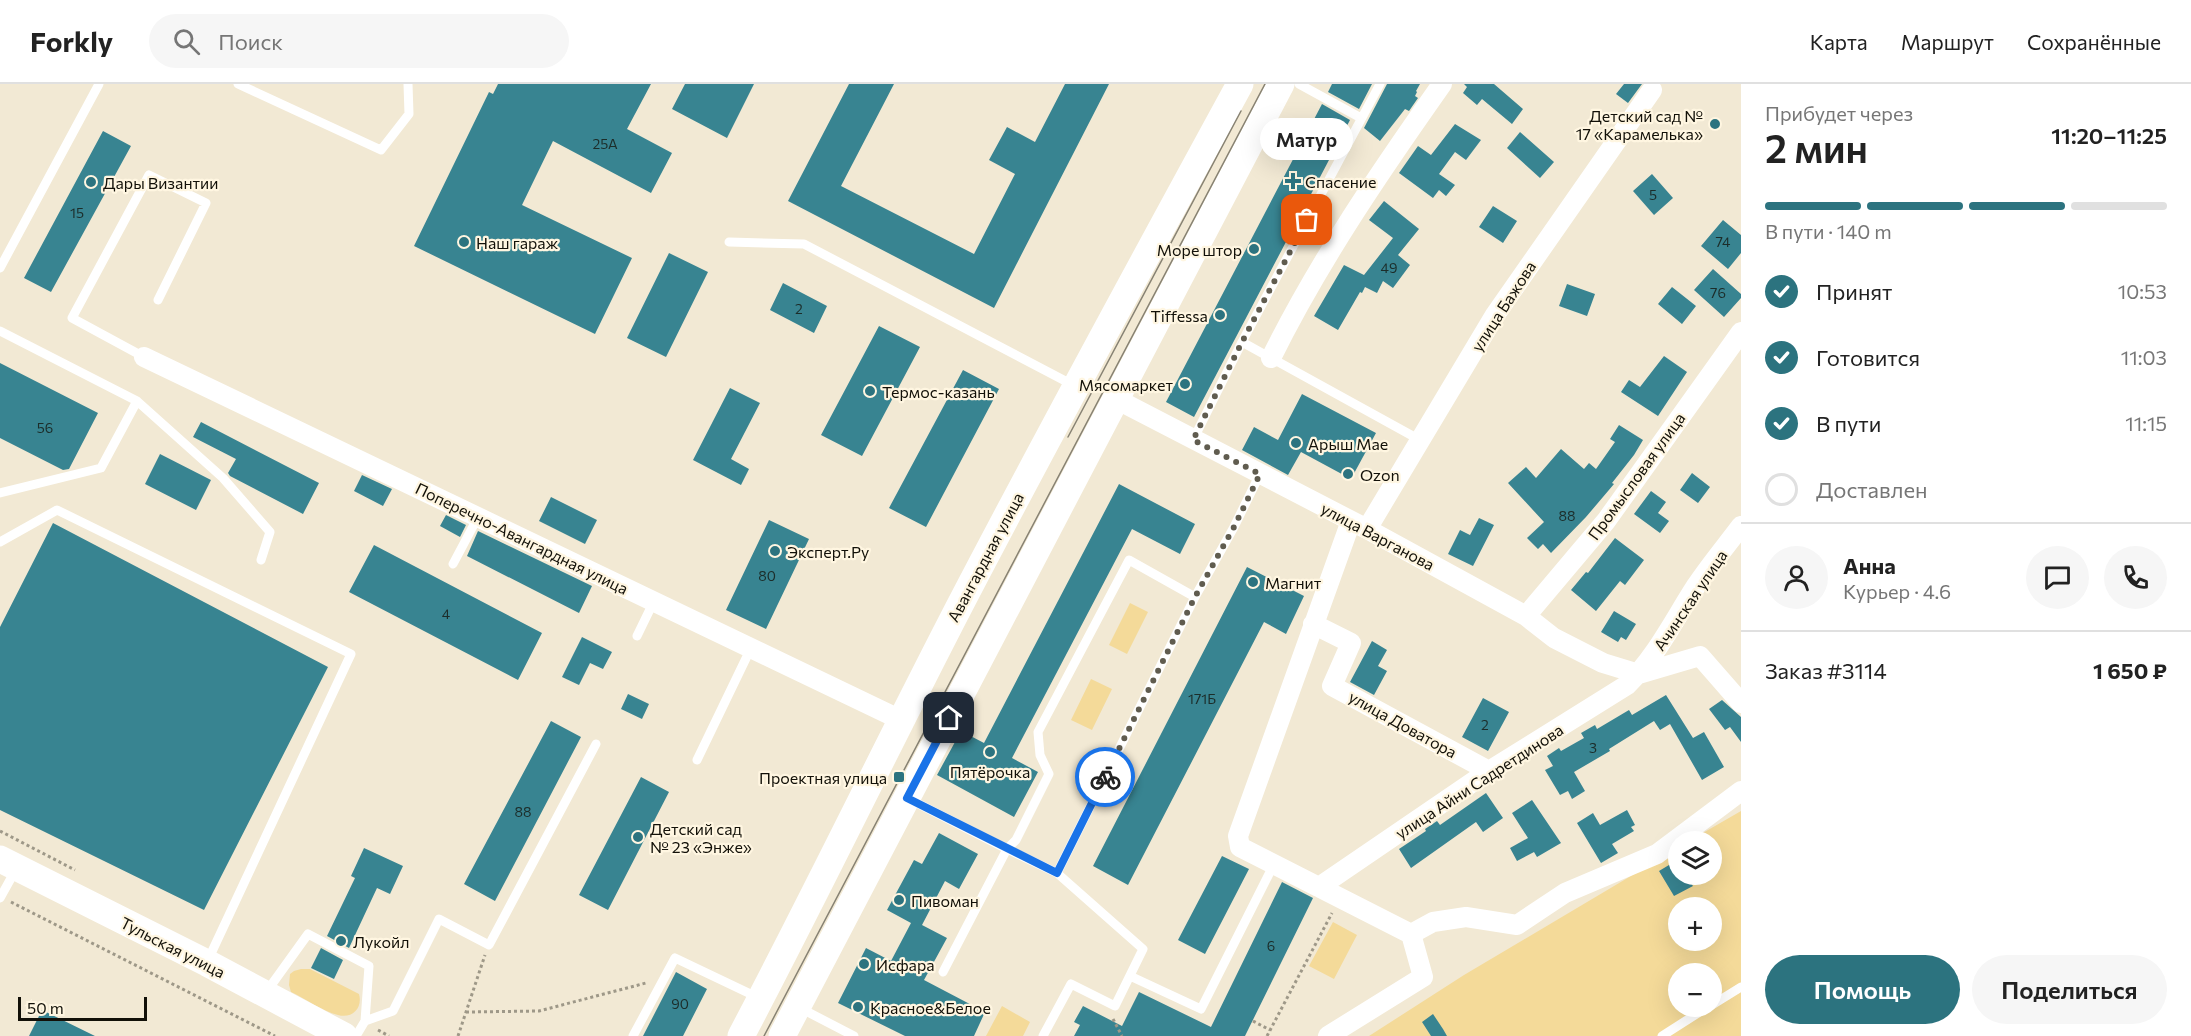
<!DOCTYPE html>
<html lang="ru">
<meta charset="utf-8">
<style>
:root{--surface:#fff;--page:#f6f6f6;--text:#222;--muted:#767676;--line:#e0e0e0;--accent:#2c737f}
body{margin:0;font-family:Commissioner,sans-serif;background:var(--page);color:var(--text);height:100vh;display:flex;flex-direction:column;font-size:22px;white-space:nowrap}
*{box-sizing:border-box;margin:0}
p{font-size:20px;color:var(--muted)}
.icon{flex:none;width:33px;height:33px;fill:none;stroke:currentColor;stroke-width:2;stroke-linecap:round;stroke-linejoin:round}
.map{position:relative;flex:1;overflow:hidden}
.sheet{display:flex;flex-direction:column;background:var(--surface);width:450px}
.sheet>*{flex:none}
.controls{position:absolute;left:1668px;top:747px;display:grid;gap:12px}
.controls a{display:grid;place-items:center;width:54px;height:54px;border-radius:50%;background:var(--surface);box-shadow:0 6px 24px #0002;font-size:30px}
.scale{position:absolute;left:18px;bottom:15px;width:129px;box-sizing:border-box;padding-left:6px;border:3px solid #121008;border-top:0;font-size:16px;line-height:21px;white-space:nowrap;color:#121008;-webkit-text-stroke:4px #fff6e1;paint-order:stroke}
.pin{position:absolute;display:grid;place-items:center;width:51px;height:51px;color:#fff;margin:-26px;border-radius:12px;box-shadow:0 3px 9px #0006}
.courier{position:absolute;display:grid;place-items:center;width:60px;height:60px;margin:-30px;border:4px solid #1a73e8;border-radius:50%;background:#fff;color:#222;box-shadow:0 2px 8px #0007}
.bubble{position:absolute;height:42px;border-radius:21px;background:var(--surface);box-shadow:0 6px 24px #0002;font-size:20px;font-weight:600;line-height:42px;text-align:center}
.head em{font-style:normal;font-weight:600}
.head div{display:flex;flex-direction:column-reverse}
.head{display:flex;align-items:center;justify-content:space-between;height:102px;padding:0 24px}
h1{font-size:39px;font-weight:600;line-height:45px}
.bar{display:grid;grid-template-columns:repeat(4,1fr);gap:9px 6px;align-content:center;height:72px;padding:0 24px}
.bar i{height:8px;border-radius:4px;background:var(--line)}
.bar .current{background:var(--accent)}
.bar p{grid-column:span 4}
.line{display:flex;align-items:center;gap:15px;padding:0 24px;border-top:2px solid var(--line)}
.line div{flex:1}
.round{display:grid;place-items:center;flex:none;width:63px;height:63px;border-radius:32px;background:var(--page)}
ol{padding:0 24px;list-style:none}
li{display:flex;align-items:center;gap:18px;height:66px}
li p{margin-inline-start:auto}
li .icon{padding:6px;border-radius:50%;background:var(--accent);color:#fff;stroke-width:4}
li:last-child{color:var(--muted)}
li i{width:33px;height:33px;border:3px solid var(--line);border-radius:50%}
.button{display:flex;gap:12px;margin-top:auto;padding:12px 24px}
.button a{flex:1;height:69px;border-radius:36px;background:var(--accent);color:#fff;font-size:24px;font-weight:600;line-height:69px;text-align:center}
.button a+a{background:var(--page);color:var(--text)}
header{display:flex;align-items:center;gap:36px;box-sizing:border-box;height:84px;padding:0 30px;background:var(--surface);border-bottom:2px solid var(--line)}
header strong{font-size:28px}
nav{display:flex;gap:33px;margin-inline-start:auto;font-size:21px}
.search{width:420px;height:54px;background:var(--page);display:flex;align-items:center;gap:15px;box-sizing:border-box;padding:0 21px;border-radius:33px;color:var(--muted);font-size:22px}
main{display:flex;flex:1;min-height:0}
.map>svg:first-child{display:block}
</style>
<header>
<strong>Forkly</strong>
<div class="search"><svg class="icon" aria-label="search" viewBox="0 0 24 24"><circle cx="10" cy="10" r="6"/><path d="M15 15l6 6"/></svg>Поиск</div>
<nav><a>Карта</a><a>Маршрут</a><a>Сохранённые</a></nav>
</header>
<main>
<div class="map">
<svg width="1741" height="952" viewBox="0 0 1741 952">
<rect width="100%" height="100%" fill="#f2e9d4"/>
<path fill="#f4da99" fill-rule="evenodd" d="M 1130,519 L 1148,528 L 1127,570 L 1109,561 Z
M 1091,595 L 1112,605 L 1092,646 L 1071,636 Z
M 1741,727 L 1741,952 L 1369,952 L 1464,891 L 1678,764 L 1678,790 L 1712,790 L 1712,758 L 1689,757 ZM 1678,824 L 1712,824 L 1712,856 L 1678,856 ZM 1678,890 L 1712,890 L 1712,922 L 1678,922 Z
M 1333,838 L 1357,851 L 1334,895 L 1309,882 Z
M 301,885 L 310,885 L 359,910 C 363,924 352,935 338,931 C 322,927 306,915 291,908 L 289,901 L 290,890 L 294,887 Z
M 1002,922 L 1030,938 L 1023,952 L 986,952 Z"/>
<path fill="#388491" d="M 498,0 L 651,0 L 627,45 L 672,69 L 651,109 L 553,57 L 522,121 L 632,174 L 595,250 L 414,162 L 489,8 L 493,10 Z
M 685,0 L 754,0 L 727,54 L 672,25 Z
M 849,0 L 894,0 L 841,102 L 974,170 L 1015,90 L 989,76 L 1007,43 L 1035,58 L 1065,0 L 1109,0 L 994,224 L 788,117 Z
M 1332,0 L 1372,0 L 1359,25 L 1328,8 Z
M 1387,0 L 1420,0 L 1416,7 L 1417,8 L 1415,12 L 1418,14 L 1409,27 L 1405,25 L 1380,57 L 1364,44 Z
M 1464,0 L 1494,0 L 1523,25 L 1512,40 L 1482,15 L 1477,21 L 1463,9 L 1467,3 Z
M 1624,0 L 1642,0 L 1628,19 L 1616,10 Z
M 1322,20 L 1350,36 L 1194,333 L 1166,318 Z
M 1455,40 L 1481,56 L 1466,76 L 1455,68 L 1439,90 L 1455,101 L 1446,112 L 1439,106 L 1433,114 L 1399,89 L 1418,62 L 1431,71 Z
M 103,47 L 131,62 L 51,208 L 24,194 Z
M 1520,48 L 1554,78 L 1540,94 L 1507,64 Z
M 1652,90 L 1673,114 L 1654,131 L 1633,107 Z
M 1384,117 L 1419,145 L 1398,171 L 1410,181 L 1393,204 L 1383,197 L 1377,209 L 1365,203 L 1362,209 L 1360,208 L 1338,246 L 1314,232 L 1344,181 L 1364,191 L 1393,154 L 1369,136 Z
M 1493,122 L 1517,137 L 1503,159 L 1479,143 Z
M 1723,136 L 1741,151 L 1741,169 L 1728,185 L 1701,162 Z
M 669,169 L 708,188 L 666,273 L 627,254 Z
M 1713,185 L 1741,210 L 1741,214 L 1724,233 L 1694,206 Z
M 783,199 L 827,222 L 814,249 L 770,226 Z
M 1567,200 L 1595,210 L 1587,232 L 1559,222 Z
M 1672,203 L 1696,222 L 1682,240 L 1658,220 Z
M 879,242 L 920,263 L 862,372 L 821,351 Z
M 1664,272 L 1687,288 L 1658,332 L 1621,308 L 1629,296 L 1640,303 Z
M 0,279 L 98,329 L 69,385 L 63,386 L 0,354 Z
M 963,286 L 999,305 L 926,443 L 889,424 Z
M 730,304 L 760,319 L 731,375 L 749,385 L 741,401 L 693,376 Z
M 1302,310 L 1376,349 L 1351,395 L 1301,368 L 1288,391 L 1242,366 L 1254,343 L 1278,356 Z
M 201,338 L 319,399 L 303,430 L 230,392 L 228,389 L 236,375 L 193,353 Z
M 1619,341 L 1643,356 L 1634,371 L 1612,399 L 1614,400 L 1586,433 L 1551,469 L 1543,460 L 1538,465 L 1527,454 L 1544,438 L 1508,399 L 1526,383 L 1536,394 L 1561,365 L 1584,385 L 1589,379 L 1596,385 L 1615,358 L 1610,355 Z
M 160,370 L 211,396 L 196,426 L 145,400 Z
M 1692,389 L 1710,403 L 1698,419 L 1680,406 Z
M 362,391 L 392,405 L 383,422 L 354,407 Z
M 1119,400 L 1195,440 L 1180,470 L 1132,445 L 1012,674 L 1038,688 L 1014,733 L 937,691 L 961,647 L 984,659 Z
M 1651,407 L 1666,418 L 1658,429 L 1669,437 L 1660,449 L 1634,430 Z
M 551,413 L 597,436 L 585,460 L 539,437 Z
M 446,431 L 466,441 L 460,453 L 440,442 Z
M 1479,434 L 1494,441 L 1473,482 L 1448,470 L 1460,446 L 1470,451 Z
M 769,436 L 809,455 L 766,545 L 726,526 Z
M 53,439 L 328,583 L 204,826 L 0,726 L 0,543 Z
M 478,447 L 592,502 L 579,529 L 467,472 Z
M 1615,454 L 1644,476 L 1625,501 L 1620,497 L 1596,527 L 1571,506 L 1586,488 L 1588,489 Z
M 374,461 L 542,549 L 518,596 L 349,508 Z
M 1247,483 L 1304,512 L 1286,550 L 1264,538 L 1128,801 L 1093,782 Z
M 1614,527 L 1636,540 L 1626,556 L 1621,553 L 1618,558 L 1601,548 Z
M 582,553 L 612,568 L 603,585 L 590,579 L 579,601 L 562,593 Z
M 1372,557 L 1387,566 L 1378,582 L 1387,587 L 1374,611 L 1350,598 Z
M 628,610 L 649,620 L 642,635 L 621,625 Z
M 1666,611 L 1693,654 L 1704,648 L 1724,683 L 1702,696 L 1670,640 L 1660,646 L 1654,637 L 1609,665 L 1610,667 L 1574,688 L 1585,707 L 1572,715 L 1568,707 L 1560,711 L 1545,686 L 1553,682 L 1547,672 L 1559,664 L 1561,667 L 1584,654 L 1581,649 L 1595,641 L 1597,645 L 1629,626 L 1632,631 Z
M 1483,614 L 1509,628 L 1488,667 L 1462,653 Z
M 1722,616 L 1741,633 L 1741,658 L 1730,643 L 1725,646 L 1709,625 Z
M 551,637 L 581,653 L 495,817 L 464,800 Z
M 641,693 L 669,708 L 608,826 L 579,811 Z
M 1486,709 L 1503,734 L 1483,748 L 1476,738 L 1411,784 L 1399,765 L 1426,747 L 1425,745 L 1437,737 L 1440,741 Z
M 1532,716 L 1561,759 L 1537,773 L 1534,768 L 1517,777 L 1510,764 L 1528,754 L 1512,729 Z
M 1627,726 L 1635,741 L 1631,743 L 1634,747 L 1612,760 L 1618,769 L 1601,779 L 1577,739 L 1593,729 L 1600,741 Z
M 939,749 L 978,770 L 959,805 L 945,797 L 922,841 L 947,854 L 924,896 L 985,928 L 974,952 L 905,952 L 838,919 L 866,864 L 891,877 L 911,839 L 887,826 L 914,776 L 922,780 Z
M 364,764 L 403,782 L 390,810 L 377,804 L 349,864 L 327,852 L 355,794 L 351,792 Z
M 1222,772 L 1249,785 L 1205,870 L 1178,856 Z
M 1674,778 L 1678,784 L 1678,790 L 1684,790 L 1693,802 L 1674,812 L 1659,787 Z
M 1282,798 L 1313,814 L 1245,952 L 1074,952 L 1080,941 L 1074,938 L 1083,922 L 1122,942 L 1139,908 L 1211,943 Z
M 321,864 L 343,876 L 334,895 L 311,884 Z
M 676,888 L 707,905 L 683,952 L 643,952 Z
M 42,926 L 95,952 L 29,952 Z
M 1433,930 L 1443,945 L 1447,952 L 1431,952 L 1422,938 Z"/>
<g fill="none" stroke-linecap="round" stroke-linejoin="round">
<path stroke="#9e9888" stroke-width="3" stroke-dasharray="3 3" stroke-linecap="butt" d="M 0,747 L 75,786
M 11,818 L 275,952
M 466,928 L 539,927 L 646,899
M 1113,935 L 1122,952
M 1253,937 L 1270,946
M 378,946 L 389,952
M 458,952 L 485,871
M 1267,952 L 1332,829"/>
<path stroke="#fff" stroke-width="9" d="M 238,0 L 381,66 L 409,30 L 408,0
M 1299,0 L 1361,34
M 729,158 L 804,160 L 1073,301
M 0,184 L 99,0
M 0,247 L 137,317 L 223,394 L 270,448 L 261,476
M 1242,258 L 1420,356
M 144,273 L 72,234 L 149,91 L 206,119 L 158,216
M 1193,356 L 1242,258 L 1380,0
M 0,409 L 101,384 L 137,317
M 0,458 L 57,426 L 351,570 L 208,876
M 453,480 L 478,433
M 637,552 L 654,517
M 697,676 L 751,564
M 909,715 L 1007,765 L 1016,756 L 1049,690 L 1040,671 L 1038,648 L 1129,476 L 1195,513
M 1057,789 L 1195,513 L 1234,443 L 1260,390
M 0,814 L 15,787
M 943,888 L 1007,765 L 1057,789 L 1143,865 L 1115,922 L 1071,900 L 1043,952
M 1130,892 L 1201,925 L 1274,780
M 267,907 L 308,850 L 369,882 L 365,937
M 1712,921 L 1741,903
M 800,924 L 854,952
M 356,952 L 365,937 L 393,927 L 439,835 L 489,861 L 596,660
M 633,952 L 675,874 L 759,914
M 1662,952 L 1709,922"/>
<path stroke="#fff" stroke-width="20" d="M 144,273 L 901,636
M 1271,274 C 1319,177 1380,88 1442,0
M 1116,315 L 1367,445 L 1526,532 L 1554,554 L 1603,579 L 1639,590
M 1367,445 L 1495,231 L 1652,6
M 1526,532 L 1606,437 L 1741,248
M 1313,540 L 1351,559 L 1332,602 L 1489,687
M 1639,590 L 1700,572 L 1741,619
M 1319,803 L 1489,687 L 1627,601 C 1656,573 1674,536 1696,502 C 1710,481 1726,462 1741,442
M 1411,850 L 1433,838 L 1466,833 L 1517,841 L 1565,809 L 1657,770 L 1741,707
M 1328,952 L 1423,893 L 1411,850 L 1240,763 L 1238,752 L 1351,437"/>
<path stroke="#fff" stroke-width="27" d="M 0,775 L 207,879 L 344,952
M 741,952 C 816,810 885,666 959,523 C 1050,348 1145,174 1240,0
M 782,952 L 1281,0"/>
<path stroke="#878273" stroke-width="1.5" d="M 1068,353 L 1241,27
M 764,952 L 1265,0"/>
</g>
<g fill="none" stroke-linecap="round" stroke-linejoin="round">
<path stroke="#605c4f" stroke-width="6" stroke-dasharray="0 10.8" d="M 1105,693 L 1195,513 L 1234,443 L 1260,390 L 1193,356 L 1242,258 L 1307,136"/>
<path stroke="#1a73e8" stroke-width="8" d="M 949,634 L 907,714 L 1057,789 L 1105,693"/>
</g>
<g fill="#2c737f" stroke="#fff6e1" stroke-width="2">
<circle cx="1715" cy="40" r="6"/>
<path d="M1290 88h6v6h6v6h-6v6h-6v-6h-6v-6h6z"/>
<circle cx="91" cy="98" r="6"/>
<circle cx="464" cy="158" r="6"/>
<circle cx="1254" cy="165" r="6"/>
<circle cx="1220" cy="231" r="6"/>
<circle cx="1185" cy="300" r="6"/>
<circle cx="870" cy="307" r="6"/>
<circle cx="1296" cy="359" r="6"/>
<circle cx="1348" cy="390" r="6"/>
<circle cx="775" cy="467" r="6"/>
<circle cx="1253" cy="498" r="6"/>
<circle cx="990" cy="668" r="6"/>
<rect x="893" y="687" width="12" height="12" rx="3"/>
<circle cx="638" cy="753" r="6"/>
<circle cx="899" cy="816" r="6"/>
<circle cx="341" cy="857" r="6"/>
<circle cx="864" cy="880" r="6"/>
<circle cx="858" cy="923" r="6"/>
</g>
<g text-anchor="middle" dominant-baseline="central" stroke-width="4.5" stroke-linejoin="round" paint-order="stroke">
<g font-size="14" fill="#1c2d2a">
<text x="605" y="59">25А</text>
<text x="1653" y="110">5</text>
<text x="77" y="128">15</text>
<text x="1723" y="157">74</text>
<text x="1389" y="183">49</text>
<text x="1718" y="208">76</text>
<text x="799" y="224">2</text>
<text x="45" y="343">56</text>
<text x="1567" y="431">88</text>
<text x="767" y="491">80</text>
<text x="446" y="529">4</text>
<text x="1202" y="614">171Б</text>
<text x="1485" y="640">2</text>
<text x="1593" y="663">3</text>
<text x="523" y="727">88</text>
<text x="1271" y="861">6</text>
<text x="680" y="919">90</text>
</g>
<g font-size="16" fill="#121008" stroke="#fff6e1" text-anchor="start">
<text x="1703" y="31" text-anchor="end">Детский сад №<tspan x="1703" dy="18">17 «Карамелька»</tspan></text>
<text x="1305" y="97">Спасение</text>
<text x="103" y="98">Дары Византии</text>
<text x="476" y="158">Наш гараж</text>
<text x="1242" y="165" text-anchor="end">Море штор</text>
<text x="1208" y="231" text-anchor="end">Tiffessa</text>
<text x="1173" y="300" text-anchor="end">Мясомаркет</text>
<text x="882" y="307">Термос-казань</text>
<text x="1308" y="359">Арыш Мае</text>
<text x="1360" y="390">Ozon</text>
<text x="787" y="467">Эксперт.Ру</text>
<text x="1265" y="498">Магнит</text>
<text x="990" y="687" text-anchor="middle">Пятёрочка</text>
<text x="887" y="693" text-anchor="end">Проектная улица</text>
<text x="650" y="744">Детский сад<tspan x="650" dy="18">№ 23 «Энже»</tspan></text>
<text x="911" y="816">Пивоман</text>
<text x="353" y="857">Лукойл</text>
<text x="876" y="880">Исфара</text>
<text x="870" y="923">Красное&amp;Белое</text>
</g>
<g font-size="16" fill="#121008" stroke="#fff6e1">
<text transform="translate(1503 222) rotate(-57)">улица Бажова</text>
<text transform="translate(1636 392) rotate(-54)">Промысловая улица</text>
<text transform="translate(1378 452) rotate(28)">улица Варганова</text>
<text transform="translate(522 454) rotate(26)">Поперечно-Авангардная улица</text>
<text transform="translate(985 473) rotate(-62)">Авангардная улица</text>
<text transform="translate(1690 516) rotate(-56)">Ачинская улица</text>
<text transform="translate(1403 640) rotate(29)">улица Доватора</text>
<text transform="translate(1479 697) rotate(-33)">улица Айни Садретдинова</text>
<text transform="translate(173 863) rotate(27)">Тульская улица</text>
</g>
</g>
</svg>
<div class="controls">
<a><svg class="icon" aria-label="layers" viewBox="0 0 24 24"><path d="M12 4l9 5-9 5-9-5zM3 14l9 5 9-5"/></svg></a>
<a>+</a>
<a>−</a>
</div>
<div class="scale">50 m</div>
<div class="pin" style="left:1307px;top:136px;background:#ea580c"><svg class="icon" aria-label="bag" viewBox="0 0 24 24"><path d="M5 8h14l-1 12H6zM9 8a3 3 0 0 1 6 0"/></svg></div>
<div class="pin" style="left:949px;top:634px;background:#1f2937"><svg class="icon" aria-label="home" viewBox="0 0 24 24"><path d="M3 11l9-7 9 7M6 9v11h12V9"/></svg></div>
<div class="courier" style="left:1105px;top:693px"><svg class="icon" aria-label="bike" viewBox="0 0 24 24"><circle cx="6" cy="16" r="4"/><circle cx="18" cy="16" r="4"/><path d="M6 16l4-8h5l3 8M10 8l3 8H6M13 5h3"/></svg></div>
<div class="bubble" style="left:1260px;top:34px;width:93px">Матур</div>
</div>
<section class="sheet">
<div class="head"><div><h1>2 мин</h1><p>Прибудет через</p></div><em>11:20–11:25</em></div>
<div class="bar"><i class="current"></i><i class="current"></i><i class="current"></i><i></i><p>В пути · 140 m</p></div>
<ol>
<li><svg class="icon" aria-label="check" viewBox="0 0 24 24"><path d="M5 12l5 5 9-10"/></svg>Принят<p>10:53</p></li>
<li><svg class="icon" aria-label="check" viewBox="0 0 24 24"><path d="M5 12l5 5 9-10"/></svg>Готовится<p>11:03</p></li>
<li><svg class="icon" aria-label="check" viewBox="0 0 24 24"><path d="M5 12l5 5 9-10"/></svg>В пути<p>11:15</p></li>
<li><i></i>Доставлен</li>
</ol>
<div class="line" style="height:108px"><a class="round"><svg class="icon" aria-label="person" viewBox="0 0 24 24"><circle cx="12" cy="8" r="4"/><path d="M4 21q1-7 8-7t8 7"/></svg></a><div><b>Анна</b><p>Курьер · 4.6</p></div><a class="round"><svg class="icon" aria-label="chat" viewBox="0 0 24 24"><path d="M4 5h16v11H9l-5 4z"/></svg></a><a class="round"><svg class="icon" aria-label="phone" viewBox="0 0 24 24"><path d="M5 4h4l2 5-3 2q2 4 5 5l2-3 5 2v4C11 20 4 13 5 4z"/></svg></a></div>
<div class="line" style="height:78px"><div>Заказ #3114</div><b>1 650 ₽</b></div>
<div class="button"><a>Помощь</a><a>Поделиться</a></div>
</section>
</main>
